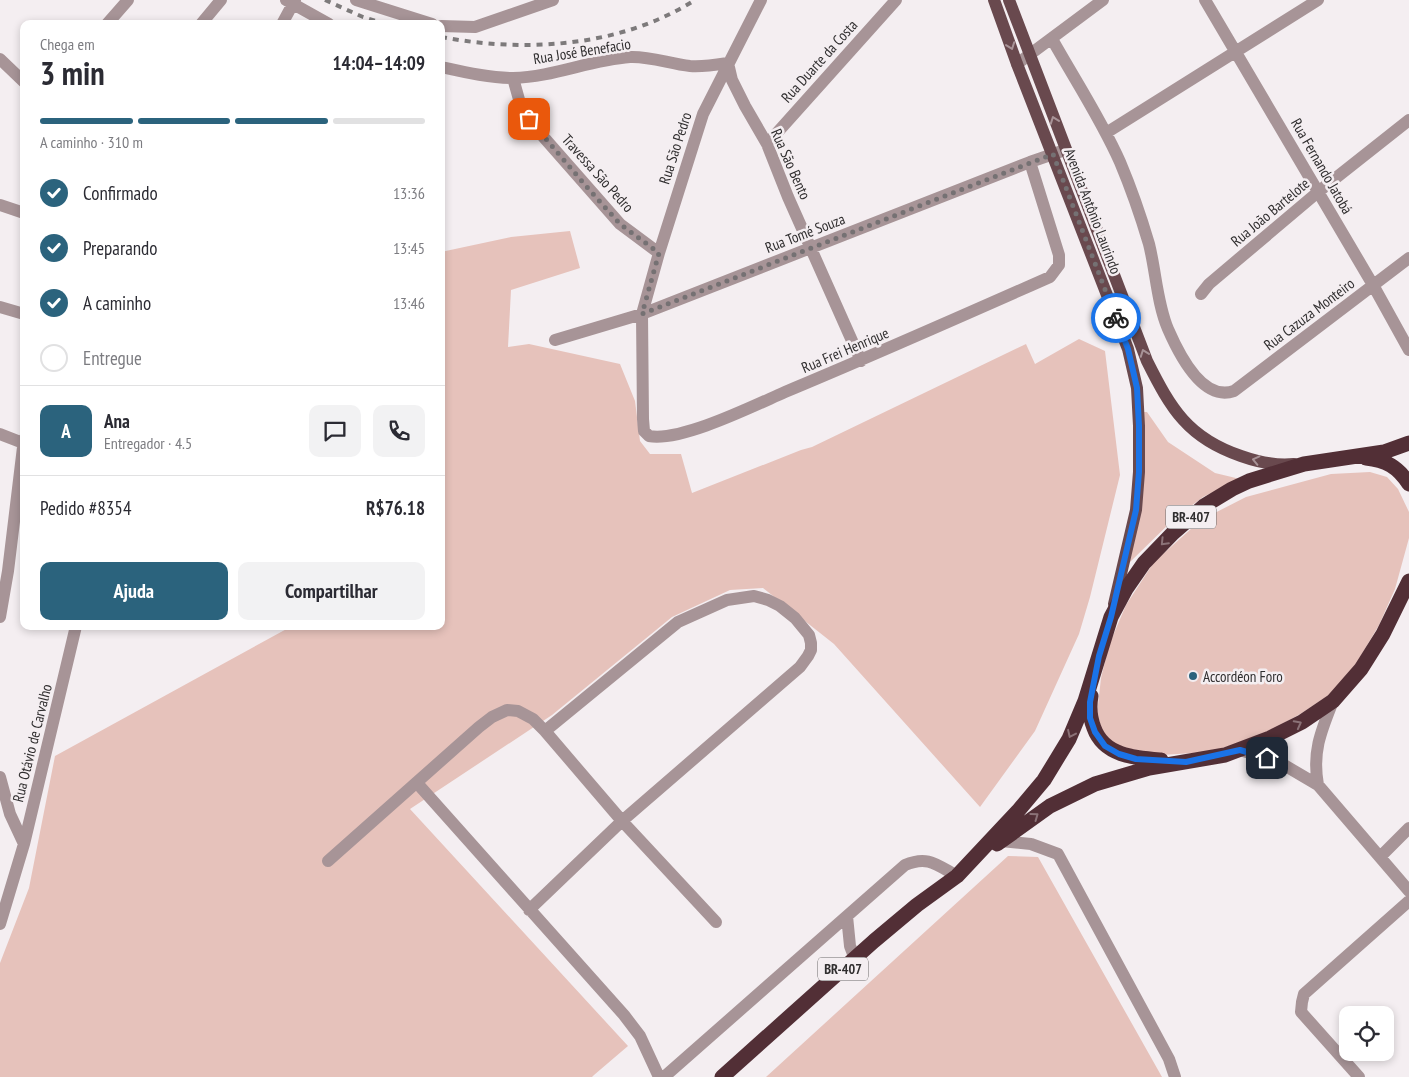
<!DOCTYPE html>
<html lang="pt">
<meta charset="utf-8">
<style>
:root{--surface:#fff;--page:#f2f2f3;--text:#2b2b33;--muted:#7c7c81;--line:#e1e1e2;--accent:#2b637d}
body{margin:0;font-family:"PT Sans Narrow",sans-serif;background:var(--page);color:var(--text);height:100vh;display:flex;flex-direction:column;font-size:19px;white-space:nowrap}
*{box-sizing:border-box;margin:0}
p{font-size:16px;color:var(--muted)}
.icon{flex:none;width:28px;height:28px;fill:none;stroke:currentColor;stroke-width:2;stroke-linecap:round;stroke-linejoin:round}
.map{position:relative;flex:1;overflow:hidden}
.panel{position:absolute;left:20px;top:20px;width:425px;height:610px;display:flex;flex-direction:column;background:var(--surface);border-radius:10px;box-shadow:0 2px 8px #0003}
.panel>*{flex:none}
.fabs{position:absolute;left:1339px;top:1006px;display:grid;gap:10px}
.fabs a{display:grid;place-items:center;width:55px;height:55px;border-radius:10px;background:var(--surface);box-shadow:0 2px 8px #0003;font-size:25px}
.pin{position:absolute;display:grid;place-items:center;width:42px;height:42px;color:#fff;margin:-21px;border-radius:10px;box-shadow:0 2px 8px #0006}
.courier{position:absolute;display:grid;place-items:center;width:50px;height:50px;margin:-25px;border:4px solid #1a73e8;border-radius:50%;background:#fff;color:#222;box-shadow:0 1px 6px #0007}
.summary em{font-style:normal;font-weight:700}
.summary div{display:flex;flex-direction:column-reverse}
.summary{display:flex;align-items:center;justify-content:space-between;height:85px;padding:0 20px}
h1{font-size:32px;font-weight:700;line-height:38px}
.bar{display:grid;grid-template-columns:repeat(4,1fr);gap:8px 5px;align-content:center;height:60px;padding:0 20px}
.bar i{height:6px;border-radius:4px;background:var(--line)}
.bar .on{background:var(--accent)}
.bar p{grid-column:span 4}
.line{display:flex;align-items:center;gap:12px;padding:0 20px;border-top:1px solid var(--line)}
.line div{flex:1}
.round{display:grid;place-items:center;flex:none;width:52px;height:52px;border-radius:10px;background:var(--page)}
ol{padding:0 20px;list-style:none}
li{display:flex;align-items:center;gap:15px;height:55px}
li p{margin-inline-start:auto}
li .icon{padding:5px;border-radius:50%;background:var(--accent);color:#fff;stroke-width:4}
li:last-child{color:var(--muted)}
li i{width:28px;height:28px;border:2px solid var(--line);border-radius:50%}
.button{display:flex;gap:10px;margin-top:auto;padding:10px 20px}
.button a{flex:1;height:58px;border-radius:10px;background:var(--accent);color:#fff;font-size:20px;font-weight:700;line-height:58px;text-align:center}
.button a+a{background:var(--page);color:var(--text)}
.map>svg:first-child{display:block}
</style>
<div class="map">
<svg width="1409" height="1077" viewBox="0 0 1409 1077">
<rect width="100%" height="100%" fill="#f4eef1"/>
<path fill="#e6c2bb" d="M 570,231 L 580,268 L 511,290 L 508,347 L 529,344 L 620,364 L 635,401 L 640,441 L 650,454 L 681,454 L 692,493 L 801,450 L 812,447 L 1026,344 L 1035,364 L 1079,339 L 1105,351 L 1120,475 L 1090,597 L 1079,634 L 1035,731 L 980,807 L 834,644 L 763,588 L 730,590 L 672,617 L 552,715 L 410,809 L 628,1046 L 594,1075 L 592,1077 L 0,1077 L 0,963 L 29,888 L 55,756 L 292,626 L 441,626 L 441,252 L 511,237 Z
M 1142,412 L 1147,412 L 1168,442 L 1215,473 L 1240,479 L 1203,497 L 1174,519 L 1129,563 Z
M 1370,472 L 1387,477 L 1398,489 L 1409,512 L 1409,538 L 1395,589 L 1379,625 L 1356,664 L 1329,695 L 1302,713 L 1255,739 L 1208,752 L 1162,755 L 1116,746 L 1102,730 L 1097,714 L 1101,678 L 1109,645 L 1126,605 L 1154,562 L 1201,520 L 1246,497 L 1331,474 Z
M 1008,856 L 1038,857 L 1162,1077 L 766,1077 Z"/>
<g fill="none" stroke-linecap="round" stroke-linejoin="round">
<path stroke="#a79497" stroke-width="12" d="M 286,0 L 329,24
M 356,0 L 432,24
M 761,0 L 703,114 L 659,253 L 642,314 L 643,419 L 644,431 L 649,436 C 681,442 753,406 785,392 C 874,355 962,316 1050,277 L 1059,265 L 1059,255 L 1030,162
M 1205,0 L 1373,285 L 1409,350
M 107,24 L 128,0
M 201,24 L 221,0
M 282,24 L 295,0
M 441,26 L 475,27 L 553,0
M 1052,39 C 1075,80 1101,119 1120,162 C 1131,188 1141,217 1149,244 C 1156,272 1157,303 1168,329 C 1178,352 1202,402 1234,391 L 1409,258
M 0,59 L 24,82
M 1017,64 L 1103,0
M 441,67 C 464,72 490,78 513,78 C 553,77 590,60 630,57 C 650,56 670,64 690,66 C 703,67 715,65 728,63 L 732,80 L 745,106 L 767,144 L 788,197 L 861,361
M 513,78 L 520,103 L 540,133 L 620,224 L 659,253
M 1106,133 L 1318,0
M 767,144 L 896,0
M 0,205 L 24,213
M 1201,294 L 1209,284 L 1318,192 L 1409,120
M 0,307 L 24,314
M 555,340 L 642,314 L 1030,162 L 1065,150
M 0,434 L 23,443
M 0,617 L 8,571 L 24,439
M 1240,750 L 1279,762 L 1318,785 L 1409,891
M 0,777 L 10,814 L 24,844
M 417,783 L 624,1015 L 640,1036 L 659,1077
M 1318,785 C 1312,752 1321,731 1333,701
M 1001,841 L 1031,844 L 1058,854 L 1169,1059 L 1175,1077
M 1380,857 L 1409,828
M 328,861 L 479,727 L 492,717 L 507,710 L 518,711 L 533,719 L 545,731 L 622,821 L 716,922
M 529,910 L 622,821 L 800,667 L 808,656 L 811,650 L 811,643 L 809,635 L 795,618 L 780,606 L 768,600 L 754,596 L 727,600 L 678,622 L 545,731
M 847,916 L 850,946 L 855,959
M 0,924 L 24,844 L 76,626
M 664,1077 L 905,865 C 928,855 937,865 957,876
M 1359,1077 L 1301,1012 L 1302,1002 L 1304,994 L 1409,901"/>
<path stroke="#69494e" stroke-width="12" d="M 994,0 L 1017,64 L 1128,349 L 1137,388 L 1139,426 L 1139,472 L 1136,510 L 1114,604
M 1009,0 L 1147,361 C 1171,409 1188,438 1241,456 C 1258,462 1276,466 1294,464"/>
<path stroke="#522f36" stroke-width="15" d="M 1366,458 C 1386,460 1398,467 1409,484
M 1091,696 C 1089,707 1090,718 1094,728 C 1104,756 1135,758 1161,760
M 997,844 L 1050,806 L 1095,784 L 1149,768 L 1225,755 L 1270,738 L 1302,722 L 1333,701 L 1361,669 L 1383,634 L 1409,581
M 722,1077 L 874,941 L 917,905 L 957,876 L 1018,811 L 1044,780 L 1069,739 L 1085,701 L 1111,617 L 1126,589 L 1144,563 L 1173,533 L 1204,506 L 1232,489 L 1249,481 L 1304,464 L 1384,452 L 1409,443"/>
<path stroke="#7d7a7b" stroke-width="4" stroke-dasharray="6 6" stroke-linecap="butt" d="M 325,0 L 363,17 L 385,24
M 441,37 C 526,53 621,47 695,0"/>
</g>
<defs><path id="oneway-chevron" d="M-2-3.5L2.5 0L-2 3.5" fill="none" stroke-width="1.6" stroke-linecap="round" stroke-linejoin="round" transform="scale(1.25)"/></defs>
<g stroke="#a89397">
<use href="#oneway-chevron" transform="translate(1011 46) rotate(70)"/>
<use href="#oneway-chevron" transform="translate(1054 120) rotate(-110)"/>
<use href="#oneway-chevron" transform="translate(1144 353) rotate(-110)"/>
<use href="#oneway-chevron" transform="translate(1256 460) rotate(-167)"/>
</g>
<g stroke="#8b7277">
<use href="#oneway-chevron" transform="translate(1164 542) rotate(134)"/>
<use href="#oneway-chevron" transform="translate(1298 724) rotate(-28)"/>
<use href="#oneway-chevron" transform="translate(1071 734) rotate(115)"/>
<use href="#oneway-chevron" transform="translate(1035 816) rotate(-36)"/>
</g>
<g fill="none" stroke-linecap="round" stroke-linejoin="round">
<path stroke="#757173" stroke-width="5" stroke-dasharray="0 9" d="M 529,119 L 586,186 L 620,224 L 659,253 L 642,314 L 1053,154 L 1116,318"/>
<path stroke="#1a73e8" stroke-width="6" d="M 1116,318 L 1128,349 L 1137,388 L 1139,426 L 1139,472 L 1136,510 L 1111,617 L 1099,656 L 1090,702 L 1090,718 L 1095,732 L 1105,746 L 1119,754 L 1136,759 L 1186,762 L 1240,750 L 1267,758"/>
</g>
<circle fill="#2b637d" stroke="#f4eef1" stroke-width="2" cx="1193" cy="676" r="5"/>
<g text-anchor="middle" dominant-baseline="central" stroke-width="5" stroke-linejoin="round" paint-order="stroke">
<g fill="#f4eef1" stroke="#6b6869" stroke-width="1">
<rect x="1166" y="505.5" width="50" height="23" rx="4"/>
<rect x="818" y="957.5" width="50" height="23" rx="4"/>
</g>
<g font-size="14" font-weight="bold" fill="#302e2f">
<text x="1191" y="517">BR-407</text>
<text x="843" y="969">BR-407</text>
</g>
<g font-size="15" fill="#302e2f" stroke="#f4eef1">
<text transform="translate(582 51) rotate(-9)">Rua José Benefacio</text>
<text transform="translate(819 61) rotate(-48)">Rua Duarte da Costa</text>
<text transform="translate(675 148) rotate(-72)">Rua São Pedro</text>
<text transform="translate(791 164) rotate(66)">Rua São Bento</text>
<text transform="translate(1322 166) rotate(60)">Rua Fernando Jatobá</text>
<text transform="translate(598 173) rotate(48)">Travessa São Pedro</text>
<text transform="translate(1093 211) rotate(69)">Avenida Antônio Laurindo</text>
<text transform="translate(1270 212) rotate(-40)">Rua João Bartelote</text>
<text transform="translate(805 233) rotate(-21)">Rua Tomé Souza</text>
<text transform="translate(1309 314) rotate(-37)">Rua Cazuza Monteiro</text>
<text transform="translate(845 350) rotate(-23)">Rua Frei Henrique</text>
<text transform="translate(32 743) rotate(-76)">Rua Otávio de Carvalho</text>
</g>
<g font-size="15" fill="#302e2f" stroke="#f4eef1" text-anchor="start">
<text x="1203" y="676">Accordéon Foro</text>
</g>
</g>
</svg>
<div class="fabs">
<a><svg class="icon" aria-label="locate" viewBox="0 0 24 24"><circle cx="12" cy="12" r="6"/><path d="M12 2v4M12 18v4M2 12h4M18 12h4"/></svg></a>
</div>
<div class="pin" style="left:529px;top:119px;background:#ea580c"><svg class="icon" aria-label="bag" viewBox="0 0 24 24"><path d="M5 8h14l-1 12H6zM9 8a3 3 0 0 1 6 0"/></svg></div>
<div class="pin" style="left:1267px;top:758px;background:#1f2937"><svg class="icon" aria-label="home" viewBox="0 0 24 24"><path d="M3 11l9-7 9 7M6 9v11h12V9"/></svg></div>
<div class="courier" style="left:1116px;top:318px"><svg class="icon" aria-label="bike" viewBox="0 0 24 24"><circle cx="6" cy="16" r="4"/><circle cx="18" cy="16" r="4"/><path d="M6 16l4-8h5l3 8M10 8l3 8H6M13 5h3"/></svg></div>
<section class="panel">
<div class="summary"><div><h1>3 min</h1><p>Chega em</p></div><em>14:04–14:09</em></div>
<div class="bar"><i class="on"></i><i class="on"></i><i class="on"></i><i></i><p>A caminho · 310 m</p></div>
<ol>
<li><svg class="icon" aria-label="check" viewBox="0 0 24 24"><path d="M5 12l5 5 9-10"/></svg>Confirmado<p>13:36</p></li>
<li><svg class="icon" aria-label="check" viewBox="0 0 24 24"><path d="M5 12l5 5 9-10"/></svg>Preparando<p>13:45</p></li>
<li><svg class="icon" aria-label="check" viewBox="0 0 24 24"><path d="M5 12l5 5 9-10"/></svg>A caminho<p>13:46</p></li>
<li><i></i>Entregue</li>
</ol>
<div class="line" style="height:90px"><b class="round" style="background:var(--accent);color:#fff">A</b><div><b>Ana</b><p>Entregador · 4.5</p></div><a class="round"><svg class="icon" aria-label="chat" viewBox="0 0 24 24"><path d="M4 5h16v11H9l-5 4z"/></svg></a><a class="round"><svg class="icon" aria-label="phone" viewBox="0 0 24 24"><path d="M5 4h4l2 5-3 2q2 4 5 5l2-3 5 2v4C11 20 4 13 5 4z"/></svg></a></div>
<div class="line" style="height:65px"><div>Pedido #8354</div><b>R$76.18</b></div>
<div class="button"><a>Ajuda</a><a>Compartilhar</a></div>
</section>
</div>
